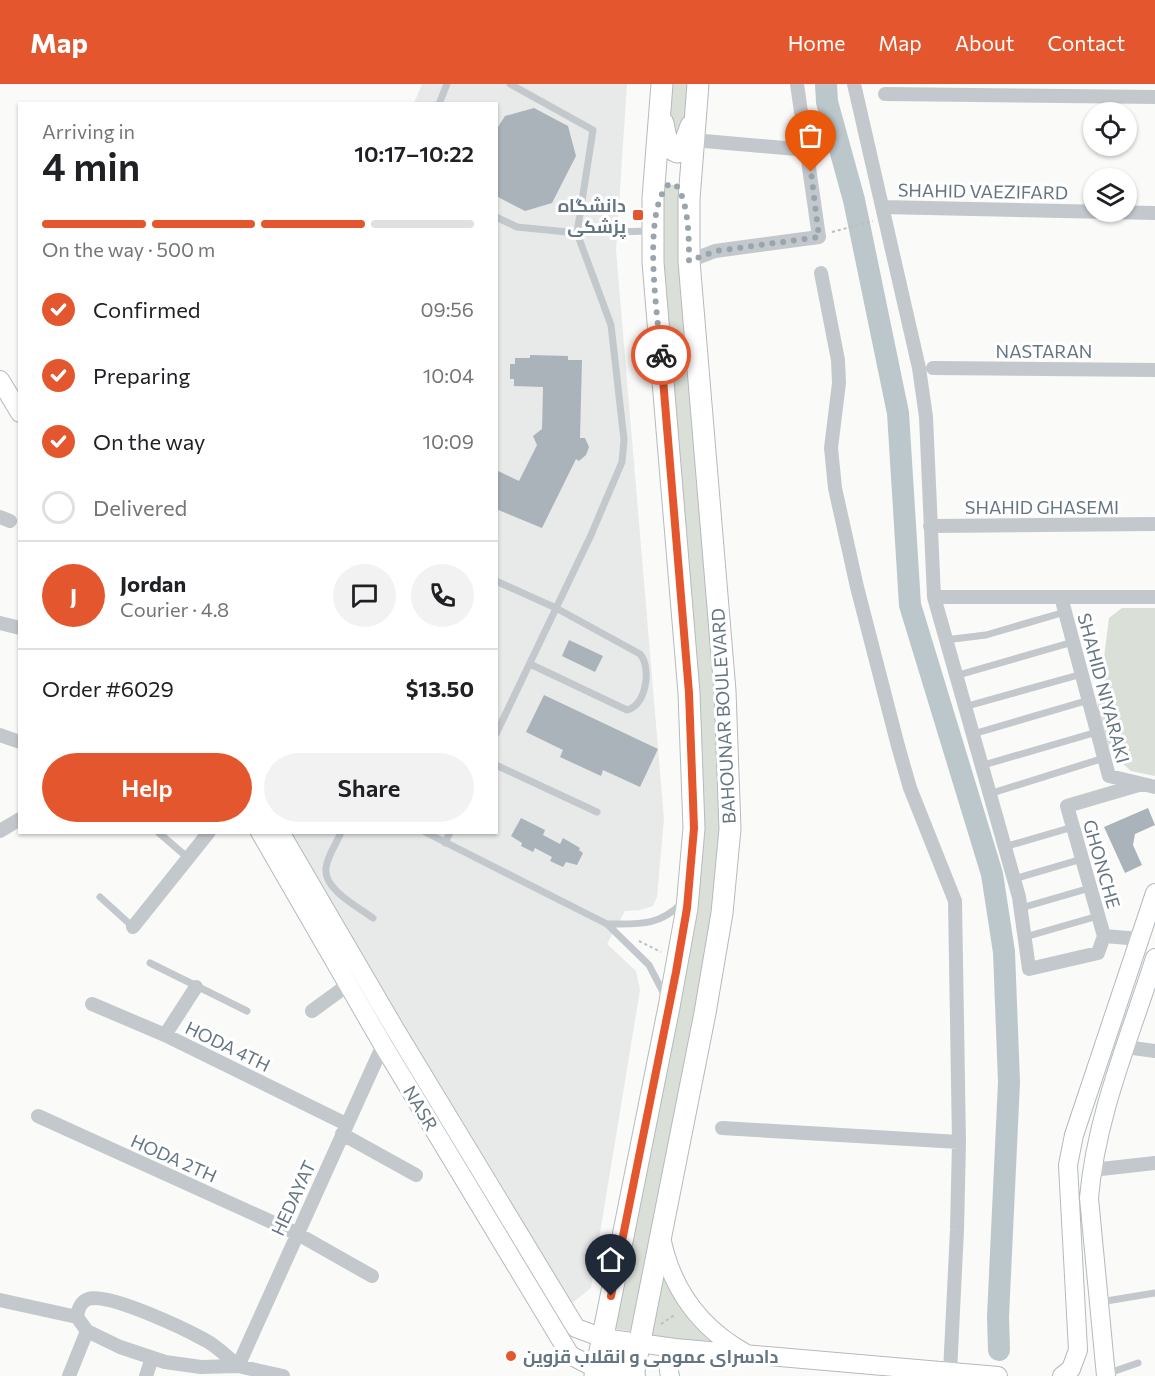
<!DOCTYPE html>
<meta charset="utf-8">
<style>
:root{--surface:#fff;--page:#f2f2f2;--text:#202124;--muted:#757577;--line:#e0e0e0;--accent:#e4572e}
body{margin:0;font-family:Commissioner,Cairo,sans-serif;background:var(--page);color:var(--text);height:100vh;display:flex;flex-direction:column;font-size:22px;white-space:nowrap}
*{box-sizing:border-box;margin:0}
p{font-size:20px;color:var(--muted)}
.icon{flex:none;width:33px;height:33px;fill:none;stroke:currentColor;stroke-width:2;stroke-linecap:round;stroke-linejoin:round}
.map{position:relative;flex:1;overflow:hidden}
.sheet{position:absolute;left:18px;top:18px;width:480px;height:732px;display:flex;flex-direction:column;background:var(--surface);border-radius:0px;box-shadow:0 2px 4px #0004}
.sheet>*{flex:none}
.controls{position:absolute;left:1083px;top:18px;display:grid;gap:12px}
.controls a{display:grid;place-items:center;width:54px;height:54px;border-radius:50%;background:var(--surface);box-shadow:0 2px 4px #0004;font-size:30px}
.pin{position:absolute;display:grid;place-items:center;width:51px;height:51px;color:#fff;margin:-62px -26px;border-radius:50% 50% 50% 0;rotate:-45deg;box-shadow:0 0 6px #0007}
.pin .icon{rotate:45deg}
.courier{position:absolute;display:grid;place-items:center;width:60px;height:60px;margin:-30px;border:4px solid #e4572e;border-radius:50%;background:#fff;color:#222;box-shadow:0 2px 8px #0007}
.head em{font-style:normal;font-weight:600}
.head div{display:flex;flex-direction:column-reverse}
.head{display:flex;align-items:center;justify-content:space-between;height:102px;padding:0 24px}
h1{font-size:39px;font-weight:600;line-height:45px}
.bar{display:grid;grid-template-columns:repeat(4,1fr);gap:9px 6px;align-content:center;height:72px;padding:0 24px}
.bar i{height:8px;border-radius:4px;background:var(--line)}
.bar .active{background:var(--accent)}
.bar p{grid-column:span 4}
.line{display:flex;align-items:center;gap:15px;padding:0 24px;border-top:2px solid var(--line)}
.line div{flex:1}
.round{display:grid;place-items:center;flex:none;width:63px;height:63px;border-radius:32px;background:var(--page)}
ol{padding:0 24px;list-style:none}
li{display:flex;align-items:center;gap:18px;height:66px}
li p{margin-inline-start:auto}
li .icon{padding:6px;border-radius:50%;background:var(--accent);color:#fff;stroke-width:4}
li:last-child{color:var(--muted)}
li i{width:33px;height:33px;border:3px solid var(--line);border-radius:50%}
.button{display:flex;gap:12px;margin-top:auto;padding:12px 24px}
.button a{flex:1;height:69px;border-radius:36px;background:var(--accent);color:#fff;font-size:24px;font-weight:600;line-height:69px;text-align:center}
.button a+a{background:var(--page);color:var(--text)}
header{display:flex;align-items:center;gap:36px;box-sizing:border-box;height:84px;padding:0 30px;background:var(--accent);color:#fff}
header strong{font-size:28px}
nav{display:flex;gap:33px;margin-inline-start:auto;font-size:21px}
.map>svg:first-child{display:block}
</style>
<header>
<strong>Map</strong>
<nav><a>Home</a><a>Map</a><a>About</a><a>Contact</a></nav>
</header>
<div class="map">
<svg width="1155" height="1292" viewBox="0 0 1155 1292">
<rect width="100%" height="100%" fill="#fafaf8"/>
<path fill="#e8e9e9" d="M 422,0 L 627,0 L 616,166 L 664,735 L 657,813 L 653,822 L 640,826 L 625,827 L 607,860 L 636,887 L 640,906 L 591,1204 L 567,1223 L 287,749 L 496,748 L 496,20 L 414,19 Z"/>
<path fill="#dadfd7" d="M 662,0 L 698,0 L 680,66 L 661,11 Z
M 669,101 L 676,101 L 681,107 L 730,745 L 665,1171 L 729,1260 L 675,1264 L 640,1249 L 605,1243 L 694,744 L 653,178 L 664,105 Z
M 1122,524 L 1155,524 L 1155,692 L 1131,687 L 1111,669 L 1097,629 L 1109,534 Z"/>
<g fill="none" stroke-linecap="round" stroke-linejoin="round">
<path stroke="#bbc7cb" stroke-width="22" d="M 826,0 L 827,18 L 854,116 L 898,329 L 910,521 L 992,790 L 1004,868 L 1009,998 L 998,1233 L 999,1266"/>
</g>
<path fill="#aab3b9" d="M 534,24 L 568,42 L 576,72 L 552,119 L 525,127 L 496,112 L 496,46 L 505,32 Z
M 530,271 L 568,272 L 568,276 L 582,276 L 580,354 L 585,354 L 589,363 L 586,371 L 579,377 L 576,375 L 542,444 L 496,425 L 496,386 L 519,397 L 537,361 L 533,352 L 542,345 L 543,303 L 514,302 L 514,295 L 510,295 L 510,280 L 515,280 L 515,274 L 530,274 Z
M 569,556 L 603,572 L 595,588 L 562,572 Z
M 544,611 L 658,665 L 640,703 L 603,686 L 601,692 L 560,673 L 563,666 L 526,648 Z
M 1148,724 L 1155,741 L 1135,750 L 1133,761 L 1142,781 L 1125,789 L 1104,743 Z
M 521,734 L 545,746 L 543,751 L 560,760 L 563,754 L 580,764 L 579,766 L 583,769 L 577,781 L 566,778 L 563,783 L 550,777 L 552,773 L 535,764 L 533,768 L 521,762 L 522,759 L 511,752 Z"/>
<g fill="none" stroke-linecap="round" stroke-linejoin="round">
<defs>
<path id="secondary" d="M 0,296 L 20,329
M 260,748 L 383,961 L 570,1271 L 597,1285 L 636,1292
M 280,748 L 395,945 L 576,1244 L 603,1254 L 675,1264 L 998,1292
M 661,1153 C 671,1204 700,1244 745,1269
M 670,1292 C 667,1281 669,1273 675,1264
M 1062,1292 L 1071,1285 L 1078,1266 L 1068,1081 L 1074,1051 L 1155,809
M 1106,1292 L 1089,1114 C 1096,1031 1130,953 1155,874"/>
<path id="primary" d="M 663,39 C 665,49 666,64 677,68 L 684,61 L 691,42
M 595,1292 L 669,923 L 687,824 L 694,744 L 689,609 L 653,178 L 653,114 L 662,0
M 633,1292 L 705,929 L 722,829 L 730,745 L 725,607 L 689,177 L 689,115 L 698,0"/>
</defs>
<use href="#secondary" stroke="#b3babf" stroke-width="20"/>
<use href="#primary" stroke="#b5babe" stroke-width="23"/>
<path stroke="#bbbfc2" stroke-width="2" stroke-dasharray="3 3" stroke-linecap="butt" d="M 832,148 L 873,137
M 639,857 L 661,868
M 661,1240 L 676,1230"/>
<path stroke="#c3c8cc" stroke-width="7" d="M 439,20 L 447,0
M 496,133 L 517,143 L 577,149 L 593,46 L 510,0
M 496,497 L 556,524 L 640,570 C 652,584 646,622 627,626 L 530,580
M 945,556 L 986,551 L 1065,528
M 955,592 L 1073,558
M 964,623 L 1082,590
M 496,650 L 591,451 L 622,378 L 624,356 L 611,241 L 577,149 L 650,147
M 973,650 L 1089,616
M 496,681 L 597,728
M 980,682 L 1097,648
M 989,710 L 1104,674
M 158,748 L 188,774
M 341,748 C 337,759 327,772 326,784 C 323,805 358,823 373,834
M 425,748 L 607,840 L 649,881 L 665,912
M 445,759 L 450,748
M 1004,763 L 1073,743
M 1014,795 L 1082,775
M 100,813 L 133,843
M 1021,824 L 1090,804
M 607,840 C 638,840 658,843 682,819
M 1025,853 L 1098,832
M 150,879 L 247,927
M 1100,1218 L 1155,1209
M 1106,1290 L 1138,1279"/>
<path stroke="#c3c8cc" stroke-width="14" d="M 854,0 L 919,284 L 926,333 L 934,513 L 1019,813 L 1029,885 L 1098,869 L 1104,852
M 885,10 L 1155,13
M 693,56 L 808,66
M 882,123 L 1155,129
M 689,177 L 715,167 L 819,153 L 797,0
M 821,189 L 838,276 L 839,299 L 831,364 L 835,404 L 857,503 L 898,662 L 910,704 L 955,817 L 959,1058 L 957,1146 L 950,1288
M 933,284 L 1155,286
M 0,433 L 10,437
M 930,442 L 1155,440
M 934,513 L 1155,513
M 1061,513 L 1109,692 L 1155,703
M 0,539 L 20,544
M 0,651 L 20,658
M 0,747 L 20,735
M 133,843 L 209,748
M 1140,855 L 1104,852 L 1067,722 L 1142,700
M 92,920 L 165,951 L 346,1040
M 312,927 L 349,900
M 165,951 L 196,903
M 1126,963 L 1155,967
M 38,1032 L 296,1149 L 372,1192
M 722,1044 L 959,1058
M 342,1050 L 416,1091
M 1092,1086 L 1155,1079
M 0,1216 L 77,1233
M 238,1282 C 227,1273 217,1262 205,1256 C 185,1245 108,1208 88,1215 C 80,1218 78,1225 77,1233 L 87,1247 L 120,1263 L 165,1278 L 201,1283 L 238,1282 L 283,1292
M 238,1282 L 383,961
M 69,1292 L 87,1247
M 146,1292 L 152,1274"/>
<use href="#secondary" stroke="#fff" stroke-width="18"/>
<use href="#primary" stroke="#fff" stroke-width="21"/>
</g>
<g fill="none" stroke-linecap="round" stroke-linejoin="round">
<path stroke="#99a4ac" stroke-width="6" stroke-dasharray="0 10.8" d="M 661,271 C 658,234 641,127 669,100 L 676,101 C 689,118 689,156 689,177 L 716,167 L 819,153 L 811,88"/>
<path stroke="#e4572e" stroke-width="8" d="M 611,1212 L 676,888 L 687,824 L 694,744 L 689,609 L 661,271"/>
</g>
<g fill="#e4572e" stroke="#fff" stroke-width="2">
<rect x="632" y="125" width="12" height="12" rx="3"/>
<circle cx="511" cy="1272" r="6"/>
</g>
<g text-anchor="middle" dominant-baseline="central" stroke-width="6" stroke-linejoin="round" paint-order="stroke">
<g font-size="18" fill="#657683" stroke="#fff">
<text transform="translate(983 107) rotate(1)">SHAHID VAEZIFARD</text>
<text x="1044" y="267">NASTARAN</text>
<text x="1042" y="423">SHAHID GHASEMI</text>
<text transform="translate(1104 604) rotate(75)">SHAHID NIYARAKI</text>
<text transform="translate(723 632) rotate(-93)">BAHOUNAR BOULEVARD</text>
<text transform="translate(1102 780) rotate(74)">GHONCHE</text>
<text transform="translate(228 962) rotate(26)">HODA 4TH</text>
<text transform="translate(421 1024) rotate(59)">NASR</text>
<text transform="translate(174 1074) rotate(24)">HODA 2TH</text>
<text transform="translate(293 1114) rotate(-65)">HEDAYAT</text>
</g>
<g font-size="18" font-weight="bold" fill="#657683" stroke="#fff" text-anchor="end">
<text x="626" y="121">دانشگاه<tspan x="626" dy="21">پزشکی</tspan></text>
<text x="523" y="1272" text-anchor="start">دادسرای عمومی و انقلاب قزوین</text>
</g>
</g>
</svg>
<div class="controls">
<a><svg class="icon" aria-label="locate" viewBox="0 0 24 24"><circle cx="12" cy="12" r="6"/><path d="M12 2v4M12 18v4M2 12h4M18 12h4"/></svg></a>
<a><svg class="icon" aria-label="layers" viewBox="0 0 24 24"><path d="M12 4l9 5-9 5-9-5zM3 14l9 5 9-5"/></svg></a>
</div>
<div class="pin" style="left:811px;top:88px;background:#ea580c"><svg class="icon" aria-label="bag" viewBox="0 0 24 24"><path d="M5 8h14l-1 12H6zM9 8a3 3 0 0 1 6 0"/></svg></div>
<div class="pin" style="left:611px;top:1212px;background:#1f2937"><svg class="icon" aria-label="home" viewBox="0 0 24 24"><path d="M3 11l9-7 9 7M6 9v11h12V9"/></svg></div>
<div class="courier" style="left:661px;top:271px"><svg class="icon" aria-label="bike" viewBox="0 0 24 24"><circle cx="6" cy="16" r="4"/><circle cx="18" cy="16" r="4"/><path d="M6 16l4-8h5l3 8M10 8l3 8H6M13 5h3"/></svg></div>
<section class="sheet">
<div class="head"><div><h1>4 min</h1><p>Arriving in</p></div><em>10:17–10:22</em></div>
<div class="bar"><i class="active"></i><i class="active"></i><i class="active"></i><i></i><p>On the way · 500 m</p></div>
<ol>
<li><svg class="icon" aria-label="check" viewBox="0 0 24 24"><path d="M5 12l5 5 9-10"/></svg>Confirmed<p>09:56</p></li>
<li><svg class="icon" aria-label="check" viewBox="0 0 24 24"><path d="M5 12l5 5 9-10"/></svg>Preparing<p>10:04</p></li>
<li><svg class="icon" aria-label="check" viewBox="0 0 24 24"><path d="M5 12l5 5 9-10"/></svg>On the way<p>10:09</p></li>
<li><i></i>Delivered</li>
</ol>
<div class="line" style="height:108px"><b class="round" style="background:var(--accent);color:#fff">J</b><div><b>Jordan</b><p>Courier · 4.8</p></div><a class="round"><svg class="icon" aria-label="chat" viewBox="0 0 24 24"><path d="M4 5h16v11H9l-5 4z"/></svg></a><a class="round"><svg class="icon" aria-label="phone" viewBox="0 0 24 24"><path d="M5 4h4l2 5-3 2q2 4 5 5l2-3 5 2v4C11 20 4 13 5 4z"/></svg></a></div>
<div class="line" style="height:78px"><div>Order #6029</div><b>$13.50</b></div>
<div class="button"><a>Help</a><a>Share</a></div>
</section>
</div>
